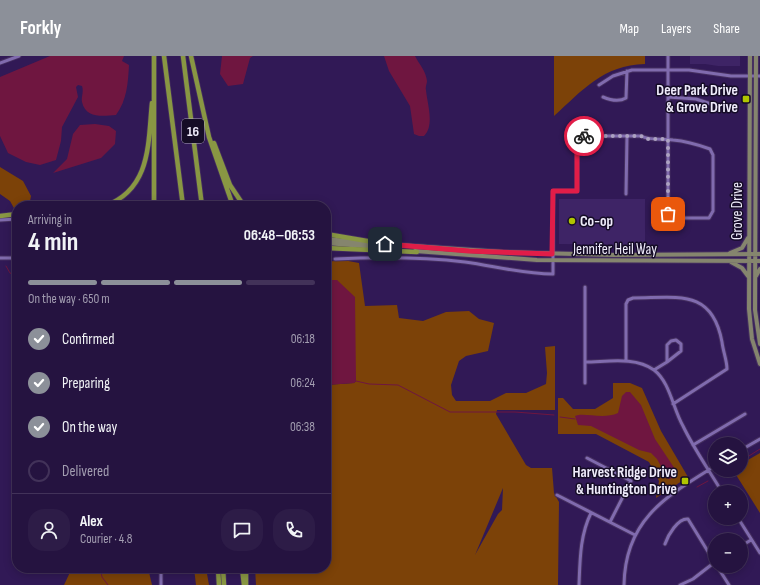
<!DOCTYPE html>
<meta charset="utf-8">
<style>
:root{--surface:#251340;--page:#2d1c47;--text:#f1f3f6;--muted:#a39eb1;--line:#423259;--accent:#8c9099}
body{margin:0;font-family:"Sofia Sans Condensed",sans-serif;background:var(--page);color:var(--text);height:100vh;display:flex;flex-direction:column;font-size:15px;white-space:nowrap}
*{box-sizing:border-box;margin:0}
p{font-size:13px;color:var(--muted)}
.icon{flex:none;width:22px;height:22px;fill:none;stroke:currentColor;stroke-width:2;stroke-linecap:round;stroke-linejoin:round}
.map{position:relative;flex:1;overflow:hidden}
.drawer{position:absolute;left:12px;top:145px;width:319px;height:372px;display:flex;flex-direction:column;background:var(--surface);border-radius:16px;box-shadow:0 2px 10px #0003,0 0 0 1px var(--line)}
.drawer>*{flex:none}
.controls{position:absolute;left:708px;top:381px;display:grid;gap:8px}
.controls a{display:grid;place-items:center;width:40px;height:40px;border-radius:50%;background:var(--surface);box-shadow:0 2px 10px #0003,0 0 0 1px var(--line);font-size:20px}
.pin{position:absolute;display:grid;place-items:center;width:34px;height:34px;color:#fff;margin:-17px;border-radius:8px;box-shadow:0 2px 6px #0006}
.courier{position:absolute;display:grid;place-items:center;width:40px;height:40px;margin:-20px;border:3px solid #e11d48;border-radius:50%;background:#fff;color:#222;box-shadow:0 1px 5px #0007}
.overview em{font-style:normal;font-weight:700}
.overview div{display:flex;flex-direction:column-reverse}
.overview{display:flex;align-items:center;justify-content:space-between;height:68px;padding:0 16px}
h1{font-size:26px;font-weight:700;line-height:30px}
.bar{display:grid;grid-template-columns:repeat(4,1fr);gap:6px 4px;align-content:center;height:48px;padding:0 16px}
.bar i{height:5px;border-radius:3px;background:var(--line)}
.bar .active{background:var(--accent)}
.bar p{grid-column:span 4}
.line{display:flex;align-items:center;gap:10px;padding:0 16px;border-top:1px solid var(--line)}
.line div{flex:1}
.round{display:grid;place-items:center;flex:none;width:42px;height:42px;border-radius:16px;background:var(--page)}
ol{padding:0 16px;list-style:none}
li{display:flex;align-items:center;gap:12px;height:44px}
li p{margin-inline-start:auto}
li .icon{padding:4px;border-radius:50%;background:var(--accent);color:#fff;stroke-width:4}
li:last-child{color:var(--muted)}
li i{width:22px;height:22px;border:2px solid var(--line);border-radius:50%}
header{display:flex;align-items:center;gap:24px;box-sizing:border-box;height:56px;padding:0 20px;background:var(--accent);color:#fff}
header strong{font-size:19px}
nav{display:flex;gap:22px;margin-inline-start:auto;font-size:14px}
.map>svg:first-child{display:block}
</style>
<header>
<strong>Forkly</strong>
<nav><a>Map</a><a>Layers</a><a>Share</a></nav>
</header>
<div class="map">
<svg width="760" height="529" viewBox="0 0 760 529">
<rect width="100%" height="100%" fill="#311956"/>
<path fill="#3e2466" d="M 690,0 L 740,0 L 740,10 L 718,10 L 705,8 L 690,8 Z
M 559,143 L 645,143 L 645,189 L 559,188 Z"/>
<path fill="#7c4208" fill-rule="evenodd" d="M 554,0 L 645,0 L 645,8 C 603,9 583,34 554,60 Z
M 0,111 L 23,125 L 31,140 L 29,150 L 17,150 L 17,154 L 15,154 L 10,145 L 0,138 Z
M 343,204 L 359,207 L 365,250 L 397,249 L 399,262 L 423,265 L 446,256 L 469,255 L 479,263 L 494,267 L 488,295 L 466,300 L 459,305 L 451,329 L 452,339 L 456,345 L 490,345 L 506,337 L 526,337 L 546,328 L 547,317 L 545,291 L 555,290 L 555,354 L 497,354 L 496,358 L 526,409 L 531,412 L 552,412 L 554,437 L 559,446 L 558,529 L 256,529 L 255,512 L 326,512 L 326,329 L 354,327 L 356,325 L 337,224 L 326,224 L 326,206 ZM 503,432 L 502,454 L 498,458 L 475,499 Z
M 613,327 L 630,327 L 642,332 L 661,375 L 688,421 L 656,442 L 659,425 L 649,406 L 596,378 L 558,378 L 558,342 L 563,342 L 573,353 L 595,353 L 613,342 Z
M 760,397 L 760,457 L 733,414 L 741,414 L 741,408 Z
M 72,512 L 148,512 L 152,529 L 64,529 Z
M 194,512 L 206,512 L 209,529 L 196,529 Z"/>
<path fill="#6f1640" d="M 50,0 L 124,0 L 122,5 L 129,9 C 128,27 127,44 116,59 C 103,60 86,63 82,46 C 81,41 84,36 82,30 L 78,29 L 76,31 L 78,41 L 62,71 L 61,85 L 56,104 L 40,109 L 26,106 L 8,97 L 0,80 L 0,21 Z
M 222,0 L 253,0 L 250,2 L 243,28 L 228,30 L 220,18 Z
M 384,0 L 415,0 C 419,8 426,15 427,25 C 427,28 425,31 426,34 C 427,47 435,69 424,80 L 419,80 L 414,78 L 410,50 L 389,15 Z
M 95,68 L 109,70 L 116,75 L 115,88 L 101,102 L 53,117 L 67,103 L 73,78 L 80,69 Z
M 326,224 L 337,224 L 355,241 L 356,325 L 354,327 L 326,329 Z
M 626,336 L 630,336 L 641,349 L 655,383 L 675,413 L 671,423 L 668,423 L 657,403 L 651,397 L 639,394 L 591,370 L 578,369 L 575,360 C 584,356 603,364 618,357 L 622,340 Z"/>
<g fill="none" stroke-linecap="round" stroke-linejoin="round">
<path stroke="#6f1640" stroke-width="1" d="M 6,210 L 10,217 L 17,220
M 356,325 L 369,328 L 398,329 L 450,356 L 515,356 L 554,359
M 560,361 L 575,363
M 741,405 L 760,393
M 720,418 L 726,414
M 697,431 L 708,425
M 100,512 L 102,521 L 108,529"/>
<defs>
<path id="minor" d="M 0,7 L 19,0
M 599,29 L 613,20 L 632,14 L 689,14 L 731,20 L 760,20
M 603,41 C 610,44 619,46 626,42 L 627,15
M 668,41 L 696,43 L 711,48
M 626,138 L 627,80
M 0,164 L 17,163
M 0,202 L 17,202
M 335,203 C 378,201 422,201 465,206 C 494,210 523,218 553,218 L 553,135 L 577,135 L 577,86 L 579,82 L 583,80 L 641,80 C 651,85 661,82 673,84 C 685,85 699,89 710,93 L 713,99 L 713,155 L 709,162 L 672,162 L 668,158 L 668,154 C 668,103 668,51 668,0
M 676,284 L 681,288 L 681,295 L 667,306 L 667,289 L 671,285 Z
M 626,305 L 626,248 L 628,244 L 633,242 C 677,242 712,232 722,286 C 723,295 727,305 727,313 L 673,348
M 585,306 C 606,306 635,300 654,314 C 670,326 673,353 683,370 C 694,393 709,414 722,436
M 654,314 L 667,306
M 585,327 L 585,231
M 693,389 L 745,358
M 741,394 L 760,383
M 587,402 L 631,425 L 610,466
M 557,439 L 635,479
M 738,462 L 760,497
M 665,488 C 668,479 678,462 688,463 L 715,507
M 741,490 L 751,484
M 717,510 L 729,529
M 161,512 L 161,529
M 579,529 C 580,504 580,479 591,457
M 624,529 C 625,464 665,441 715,410
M 680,529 L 693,523 L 715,506"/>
<path id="major" d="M 750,0 L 749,253 L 752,283 L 760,308
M 756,0 L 755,254 L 760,288
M 326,183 L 368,187
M 326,187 L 400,193
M 383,188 L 503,196 L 614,199 L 760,198
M 415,195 L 537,204 L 760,205
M 730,197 L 742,192 L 748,182
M 731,206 L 742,212 L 748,220
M 756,220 L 760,213"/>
<path id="highway" d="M 164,0 L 183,150
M 183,0 L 202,150
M 191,0 L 209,81 L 233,150
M 214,87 L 230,129 L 244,150
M 105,150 C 151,133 148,88 152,47
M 154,150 L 154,0
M 0,160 L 17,158
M 326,178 L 385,188
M 326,192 L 417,196
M 218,512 L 219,529
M 223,512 L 224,529
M 242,512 L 244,529
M 246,529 L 246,512"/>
</defs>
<use href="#minor" stroke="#452f60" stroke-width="5"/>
<use href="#major" stroke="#452f60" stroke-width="6"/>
<use href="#highway" stroke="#452f60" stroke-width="6"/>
<use href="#minor" stroke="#806bae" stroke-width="3"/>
<use href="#major" stroke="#85856e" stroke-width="4"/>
<use href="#highway" stroke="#899743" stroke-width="4.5"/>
</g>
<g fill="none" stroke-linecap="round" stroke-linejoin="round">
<path stroke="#aca2c1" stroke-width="4" stroke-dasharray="0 7.2" d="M 584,80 L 641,80 L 647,83 L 668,83 L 668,158"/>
<path stroke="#e11d48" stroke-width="5" d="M 385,188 L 469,195 L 552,198 L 553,135 L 577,135 L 577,86 L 579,82 L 584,80"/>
</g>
<g fill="#b0c501" stroke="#150c26" stroke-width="1.5">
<rect x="742" y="39" width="8" height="8" rx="2"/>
<circle cx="572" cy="165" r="4"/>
<rect x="681" y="421" width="8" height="8" rx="2"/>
</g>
<g text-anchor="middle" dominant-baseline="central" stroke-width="3" stroke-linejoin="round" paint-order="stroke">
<rect fill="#150c26" stroke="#aea8bb" stroke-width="1" x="182" y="63" width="22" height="24" rx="3"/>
<g font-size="14" font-weight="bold" fill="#efebfb">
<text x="193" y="75">16</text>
</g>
<g font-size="15" font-weight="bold" fill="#efebfb" stroke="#150c26" text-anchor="end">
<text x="738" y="34">Deer Park Drive<tspan x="738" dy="17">&amp; Grove Drive</tspan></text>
<text x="580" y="165" text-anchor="start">Co-op</text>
<text x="677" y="416">Harvest Ridge Drive<tspan x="677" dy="17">&amp; Huntington Drive</tspan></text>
</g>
<g font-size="15" fill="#efebfb" stroke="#150c26">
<text transform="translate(737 155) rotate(-90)">Grove Drive</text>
<text x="615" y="193">Jennifer Heil Way</text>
</g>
</g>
</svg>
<div class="controls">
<a><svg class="icon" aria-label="layers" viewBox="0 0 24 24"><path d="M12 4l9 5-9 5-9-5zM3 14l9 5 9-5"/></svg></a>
<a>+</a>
<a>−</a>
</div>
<div class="pin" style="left:668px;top:158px;background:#ea580c"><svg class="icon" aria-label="bag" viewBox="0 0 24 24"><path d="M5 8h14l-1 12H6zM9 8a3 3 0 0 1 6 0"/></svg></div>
<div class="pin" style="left:385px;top:188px;background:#1f2937"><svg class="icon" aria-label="home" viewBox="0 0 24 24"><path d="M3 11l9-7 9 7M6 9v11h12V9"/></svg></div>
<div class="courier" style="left:584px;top:80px"><svg class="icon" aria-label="bike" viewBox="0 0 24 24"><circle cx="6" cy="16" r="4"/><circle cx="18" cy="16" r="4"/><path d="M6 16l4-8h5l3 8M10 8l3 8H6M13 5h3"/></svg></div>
<section class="drawer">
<div class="overview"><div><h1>4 min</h1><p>Arriving in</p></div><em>06:48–06:53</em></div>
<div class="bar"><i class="active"></i><i class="active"></i><i class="active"></i><i></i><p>On the way · 650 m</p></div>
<ol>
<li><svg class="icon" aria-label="check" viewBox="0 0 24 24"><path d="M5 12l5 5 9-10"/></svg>Confirmed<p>06:18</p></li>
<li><svg class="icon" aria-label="check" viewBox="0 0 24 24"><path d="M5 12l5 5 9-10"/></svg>Preparing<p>06:24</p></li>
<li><svg class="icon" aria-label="check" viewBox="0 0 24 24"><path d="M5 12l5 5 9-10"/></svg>On the way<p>06:38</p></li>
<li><i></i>Delivered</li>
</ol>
<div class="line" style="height:72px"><a class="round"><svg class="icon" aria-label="person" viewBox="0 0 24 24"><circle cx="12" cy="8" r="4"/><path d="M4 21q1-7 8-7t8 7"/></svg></a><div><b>Alex</b><p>Courier · 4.8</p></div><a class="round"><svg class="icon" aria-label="chat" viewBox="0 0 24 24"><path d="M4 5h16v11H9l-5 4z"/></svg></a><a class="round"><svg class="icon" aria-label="phone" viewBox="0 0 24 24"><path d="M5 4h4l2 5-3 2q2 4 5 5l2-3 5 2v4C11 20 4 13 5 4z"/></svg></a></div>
</section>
</div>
